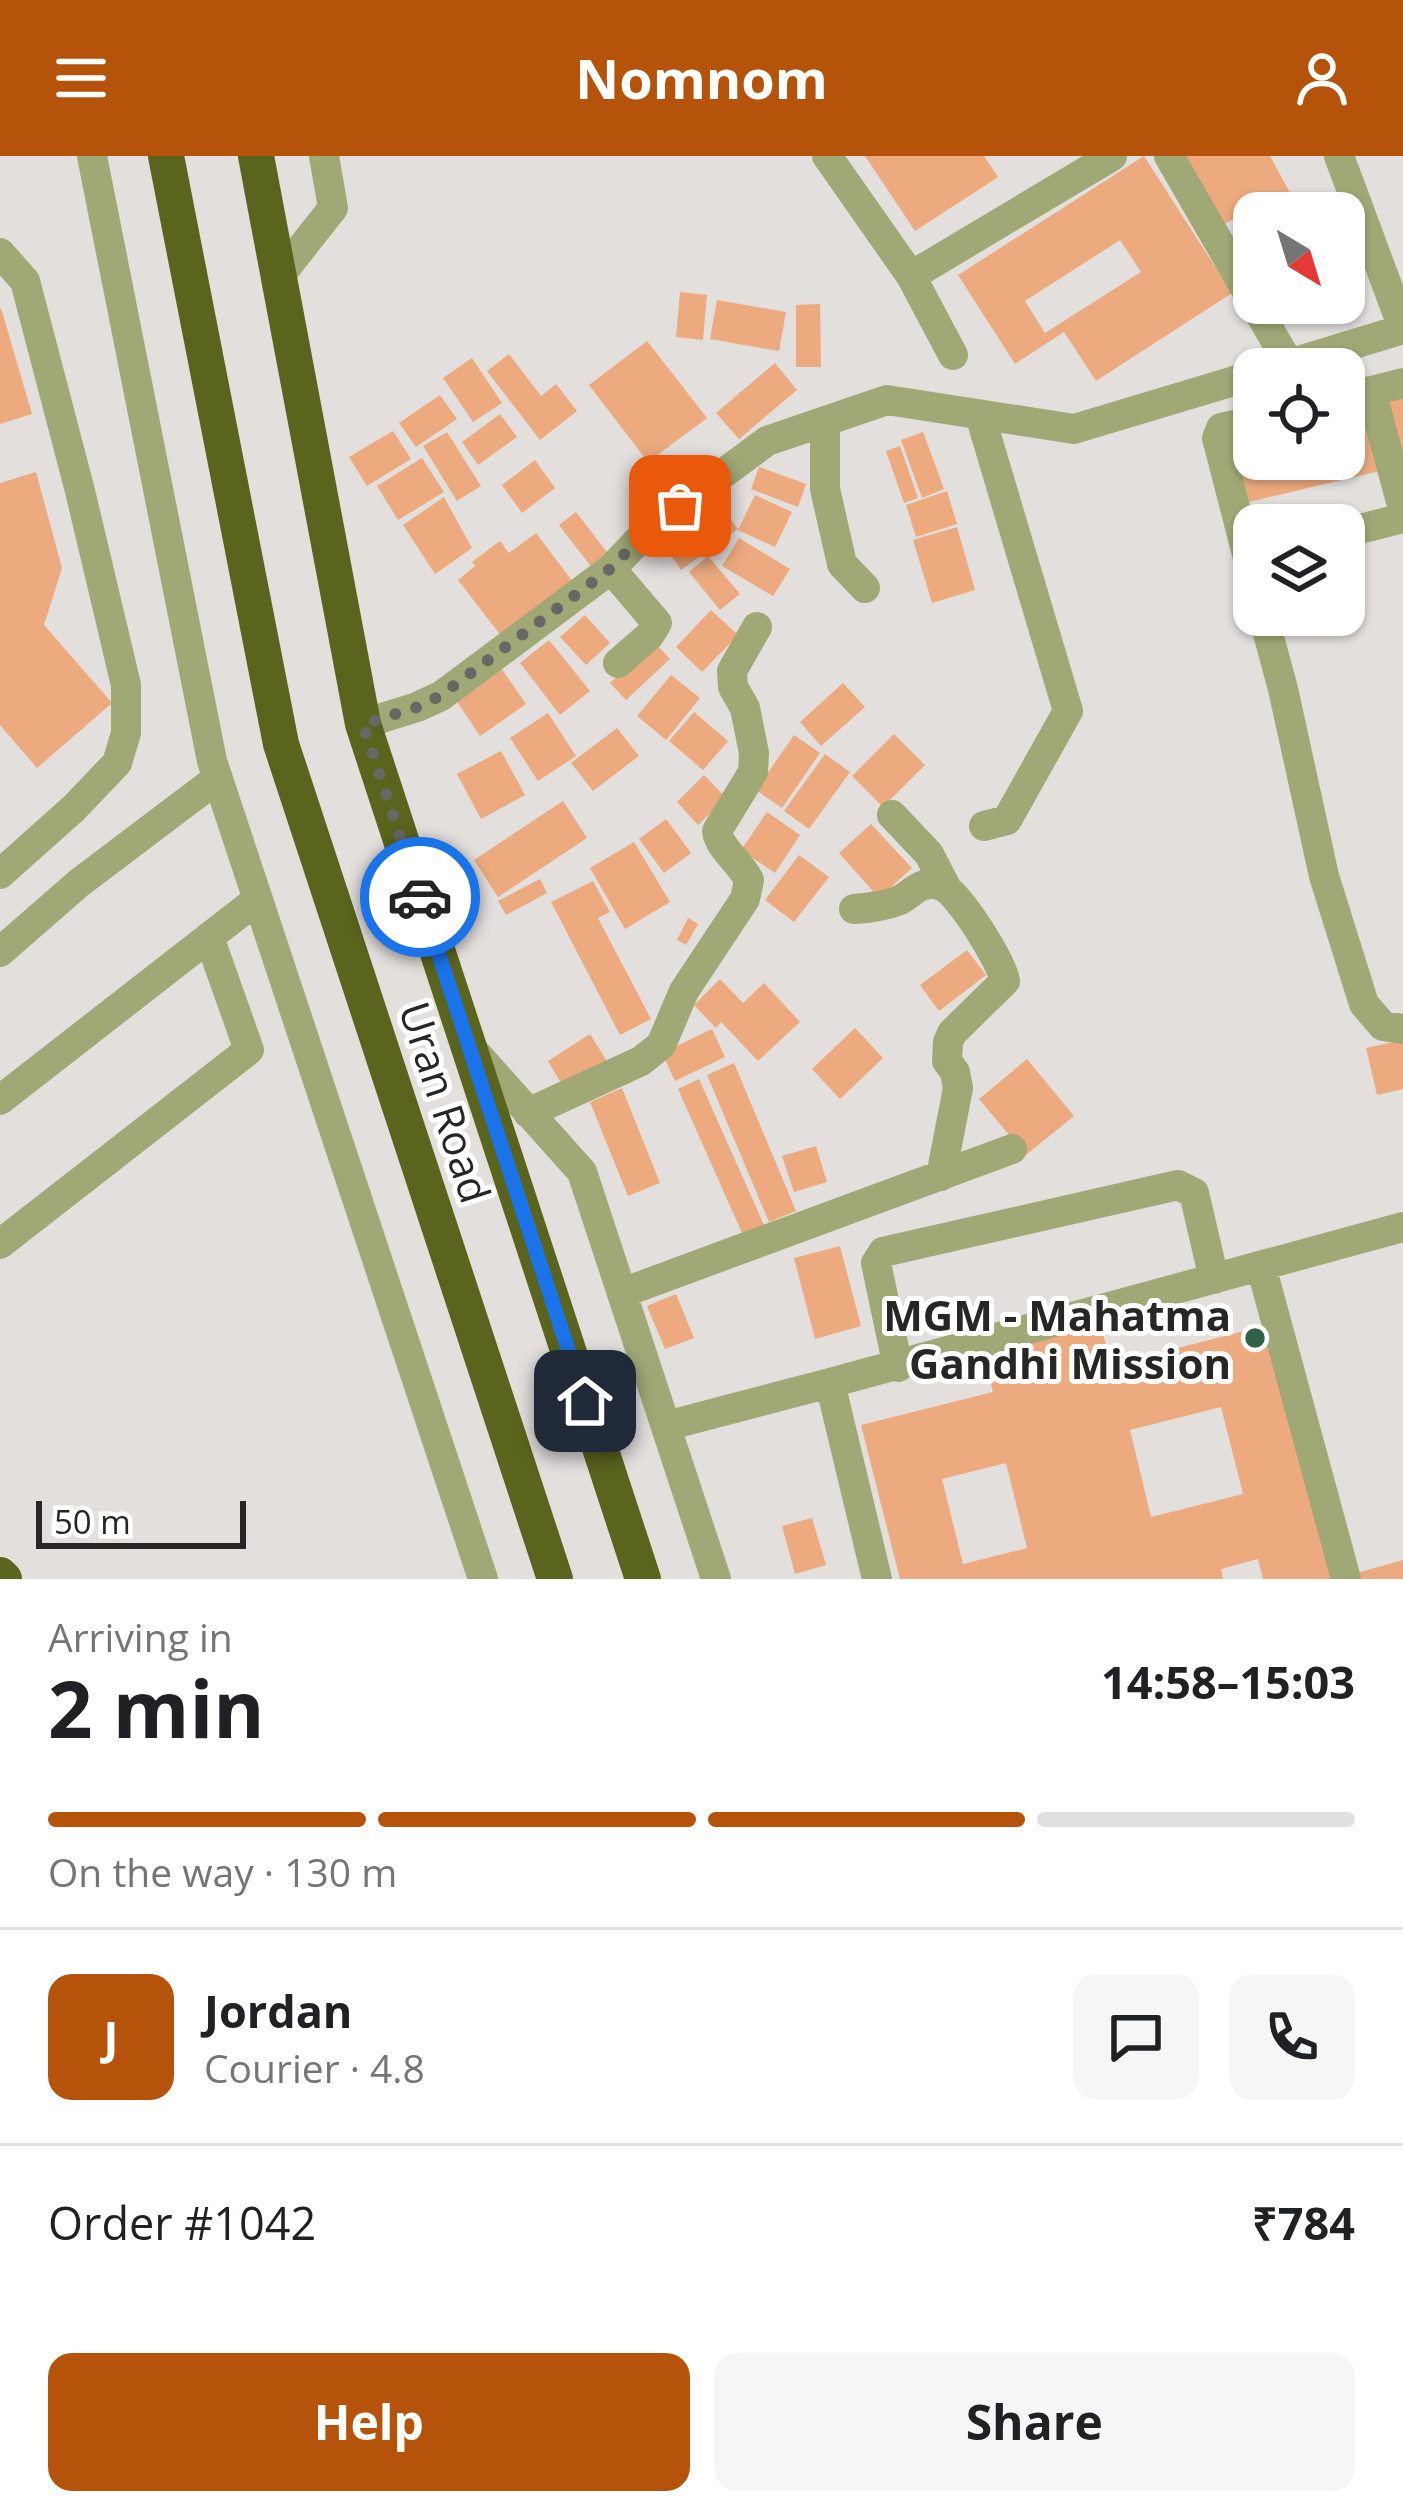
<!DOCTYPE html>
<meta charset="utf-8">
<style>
:root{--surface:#fff;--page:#f6f6f6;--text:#202124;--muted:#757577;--line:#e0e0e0;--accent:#b45309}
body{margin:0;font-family:"Open Sans",sans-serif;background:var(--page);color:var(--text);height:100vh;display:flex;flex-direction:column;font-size:45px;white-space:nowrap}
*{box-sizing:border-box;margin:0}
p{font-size:39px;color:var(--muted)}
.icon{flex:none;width:66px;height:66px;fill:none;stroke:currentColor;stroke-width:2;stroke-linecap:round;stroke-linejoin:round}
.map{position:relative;height:1423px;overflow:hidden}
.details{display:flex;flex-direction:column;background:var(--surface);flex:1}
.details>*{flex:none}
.needle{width:78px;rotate:142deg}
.tools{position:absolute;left:1233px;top:36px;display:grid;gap:24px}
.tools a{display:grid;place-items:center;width:132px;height:132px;border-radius:24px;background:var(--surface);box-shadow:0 3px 9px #0004;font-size:60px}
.scale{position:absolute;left:36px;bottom:30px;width:210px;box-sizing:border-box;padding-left:12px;border:6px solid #272625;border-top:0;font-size:33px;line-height:42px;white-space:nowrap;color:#272625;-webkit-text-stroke:9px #fff;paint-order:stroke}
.pin{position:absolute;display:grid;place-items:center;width:102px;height:102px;color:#fff;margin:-51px;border-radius:24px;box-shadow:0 6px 18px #0006}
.courier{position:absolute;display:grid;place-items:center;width:120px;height:120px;margin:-60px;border:9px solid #1a73e8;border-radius:50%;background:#fff;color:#222;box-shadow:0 3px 15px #0007}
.headline em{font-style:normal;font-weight:700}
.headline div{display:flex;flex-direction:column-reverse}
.headline{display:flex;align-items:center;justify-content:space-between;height:204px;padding:0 48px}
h1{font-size:78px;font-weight:700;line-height:90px}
.bar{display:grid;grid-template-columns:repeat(4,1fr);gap:18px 12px;align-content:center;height:144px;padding:0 48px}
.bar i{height:15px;border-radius:9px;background:var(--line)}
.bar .on{background:var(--accent)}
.bar p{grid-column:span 4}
.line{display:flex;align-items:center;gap:30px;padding:0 48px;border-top:3px solid var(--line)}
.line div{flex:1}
.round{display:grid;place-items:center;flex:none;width:126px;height:126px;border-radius:24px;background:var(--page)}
.cta{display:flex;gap:24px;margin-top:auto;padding:24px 48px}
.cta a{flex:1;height:138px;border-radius:24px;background:var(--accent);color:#fff;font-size:48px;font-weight:700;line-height:138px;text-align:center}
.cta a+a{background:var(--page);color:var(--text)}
header{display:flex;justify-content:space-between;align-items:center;height:156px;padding:0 48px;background:var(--accent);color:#fff;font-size:54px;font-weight:700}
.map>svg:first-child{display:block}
</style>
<header><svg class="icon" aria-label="menu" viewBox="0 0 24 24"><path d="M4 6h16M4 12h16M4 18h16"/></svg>Nomnom<svg class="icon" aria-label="person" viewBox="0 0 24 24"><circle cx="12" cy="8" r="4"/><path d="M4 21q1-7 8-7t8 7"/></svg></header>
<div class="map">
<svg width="1403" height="1423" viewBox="0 0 1403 1423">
<rect width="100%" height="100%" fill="#e2dfdd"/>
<path fill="#ecaa7e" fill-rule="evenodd" d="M 865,0 L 984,0 L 998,21 L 915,75 Z
M 1144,0 L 1232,137 L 1096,225 L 1064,176 L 1015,208 L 958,119 ZM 1120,84 L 1141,116 L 1045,177 L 1025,145 Z
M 1182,0 L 1270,0 L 1301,57 L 1254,57 L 1254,90 L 1237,61 L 1223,69 Z
M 680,136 L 707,139 L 703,184 L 676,181 Z
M 717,144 L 786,156 L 779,195 L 710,183 Z
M 820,148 L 821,211 L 796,211 L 796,149 Z
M 1,152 L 32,258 L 0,268 L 0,153 Z
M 647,185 L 707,262 L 648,306 L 589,229 Z
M 509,198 L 541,240 L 556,228 L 577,255 L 540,284 L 487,215 Z
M 472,202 L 502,247 L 473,266 L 443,222 Z
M 775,207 L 797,234 L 739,283 L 716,257 Z
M 440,239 L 457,263 L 416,291 L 399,267 Z
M 1403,240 L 1403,322 L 1381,245 Z
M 1369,248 L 1384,314 L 1245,347 L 1230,281 L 1254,276 L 1254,303 L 1344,303 L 1344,254 Z
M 500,258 L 517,281 L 478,309 L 462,286 Z
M 393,275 L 411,303 L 367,330 L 349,301 Z
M 447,276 L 481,330 L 457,345 L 423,290 Z
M 923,276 L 944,333 L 922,342 L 901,284 Z
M 900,290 L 918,342 L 904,347 L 886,295 Z
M 422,302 L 444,336 L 398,364 L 377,330 Z
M 535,304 L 555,332 L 522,357 L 502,329 Z
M 759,311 L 806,328 L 798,351 L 751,333 Z
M 36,316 L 62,412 L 44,469 L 112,547 L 37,612 L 0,569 L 0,327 Z
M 947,335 L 957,368 L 916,381 L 906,349 Z
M 711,337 L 738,373 L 681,414 L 656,378 Z
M 755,339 L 792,356 L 775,391 L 738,374 Z
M 444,341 L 472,392 L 435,418 L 403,369 Z
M 576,356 L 610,400 L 593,413 L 559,369 Z
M 957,371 L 975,434 L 932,447 L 913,384 Z
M 536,377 L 573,426 L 502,481 L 458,424 L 475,410 L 472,406 L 500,385 L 509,397 Z
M 739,382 L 790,413 L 773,440 L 722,410 Z
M 708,400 L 740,438 L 720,454 L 689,416 Z
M 711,454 L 738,479 L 702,516 L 676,491 Z
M 585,459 L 610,487 L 586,509 L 560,481 Z
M 549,484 L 590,535 L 560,559 L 520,507 Z
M 654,486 L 670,503 L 626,544 L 610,527 Z
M 501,512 L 526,548 L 480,580 L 456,544 Z
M 671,519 L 700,542 L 666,584 L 637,560 Z
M 843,527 L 865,551 L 821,590 L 800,566 Z
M 694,556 L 728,585 L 703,614 L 669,585 Z
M 548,557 L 576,600 L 538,625 L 510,582 Z
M 617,572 L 639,600 L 593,635 L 571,607 Z
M 894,578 L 925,609 L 883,651 L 852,620 Z
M 794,579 L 820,597 L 782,652 L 756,634 Z
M 501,595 L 525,639 L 481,663 L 457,618 Z
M 825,598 L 850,616 L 809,673 L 784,655 Z
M 704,619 L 726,642 L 698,669 L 677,646 Z
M 563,645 L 587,682 L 498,741 L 474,704 Z
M 767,656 L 800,679 L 775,717 L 741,694 Z
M 666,663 L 691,697 L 664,717 L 639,683 Z
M 871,668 L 912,712 L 879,742 L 839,697 Z
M 634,686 L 670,746 L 625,773 L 590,712 Z
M 799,699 L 829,721 L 794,766 L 765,744 Z
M 540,723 L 547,737 L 506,759 L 498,745 Z
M 593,725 L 610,756 L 598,762 L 651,863 L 620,879 L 551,746 Z
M 688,762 L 698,768 L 686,789 L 677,784 Z
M 967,794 L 986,819 L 939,855 L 920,829 Z
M 720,823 L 743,847 L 764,827 L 800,866 L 758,905 L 721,866 L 716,872 L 694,849 Z
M 855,872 L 883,902 L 840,943 L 812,913 Z
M 712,873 L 725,901 L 675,925 L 662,897 Z
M 590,878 L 608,907 L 565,934 L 548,905 Z
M 1403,884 L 1403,933 L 1377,939 L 1366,892 Z
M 1027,903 L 1074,960 L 1026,999 L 979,943 Z
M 734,907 L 796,1055 L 769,1066 L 707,919 Z
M 699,923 L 764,1069 L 743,1079 L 678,933 Z
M 622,932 L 660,1027 L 628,1040 L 590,946 Z
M 816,990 L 827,1026 L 794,1036 L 782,1000 Z
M 840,1090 L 861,1170 L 815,1183 L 794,1102 Z
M 676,1138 L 694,1182 L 665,1193 L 647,1150 Z
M 1099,1162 L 1111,1209 L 1272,1168 L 1335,1423 L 1263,1423 L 1258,1403 L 1221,1413 L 1223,1423 L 900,1423 L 861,1269 L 993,1236 L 982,1192 ZM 1221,1251 L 1243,1338 L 1151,1361 L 1130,1274 ZM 1006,1307 L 1027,1392 L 963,1408 L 942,1323 Z
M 812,1362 L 826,1409 L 795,1418 L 782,1370 Z
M 1403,1404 L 1403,1423 L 1359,1423 L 1357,1417 Z"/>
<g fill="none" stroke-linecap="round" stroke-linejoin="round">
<path stroke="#a0a976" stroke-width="30" d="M 92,0 L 212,605 L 483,1423
M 827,0 L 911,120 L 953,199
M 1169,0 L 1289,208
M 1339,0 L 1403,172
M 0,97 L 25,125 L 80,335 L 126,529 L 126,577 L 117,607 L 74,652 L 0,718
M 281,118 L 333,52 L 324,0
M 911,120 L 1112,0
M 1272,213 L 1403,173
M 1371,235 L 1403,353
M 1344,242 L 1403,227
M 980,259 L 1068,555 L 1007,664 L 984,670
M 825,265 L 825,333 L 842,408 L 865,432
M 1344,377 L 1403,362
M 1248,402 L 1217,282 L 1221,272 L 1254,264
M 611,413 L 657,467 L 649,480 L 618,507
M 1263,459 L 1283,533 L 1324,720 L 1364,848 L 1383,870 L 1403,873
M 363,568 L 417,551 L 441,540 L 611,413 L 651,371 L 767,285 L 887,244 L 1074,273 L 1254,219
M 892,659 L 929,698 L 947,733
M 854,753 C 870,752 885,750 900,744 C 908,740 916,731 924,729 C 931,727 938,728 943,731 C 960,738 1002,807 1005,825 L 952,877 L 948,886 L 947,905 L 955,916 L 958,932 L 941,1020
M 0,796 L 79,727 L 218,622
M 473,894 L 582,1016 L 716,1423
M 0,944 L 258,743
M 528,957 L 641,905 L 661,889 L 684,835 L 745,743 L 749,724 C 740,706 719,692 717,675 L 753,616 L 754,597 L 745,552 L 733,531 L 732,515 L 757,471
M 0,1088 L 249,894 L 209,781
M 1261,1110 L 1346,1423
M 622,1137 L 1012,993
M 898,1211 L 876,1107 L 883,1096 L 1178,1029 L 1194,1037 L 1214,1123
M 666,1270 L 830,1227
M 877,1423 L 830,1227 L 1403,1071"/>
<path stroke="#5b641d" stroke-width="36" d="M 166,0 L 281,588 L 555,1423
M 256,0 L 363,568 L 643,1423
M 0,1419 L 4,1423"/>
</g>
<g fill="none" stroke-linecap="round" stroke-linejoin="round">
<path stroke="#686765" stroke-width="12" stroke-dasharray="0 21.6" d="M 420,741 L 363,568 L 418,551 L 440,540 L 610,413 L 651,371 L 680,350"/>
<path stroke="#1a73e8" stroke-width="15" d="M 420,741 L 585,1245"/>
</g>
<circle fill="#2f6246" stroke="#fff" stroke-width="4.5" cx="1255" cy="1182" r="12"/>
<g text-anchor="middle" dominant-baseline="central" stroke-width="10" stroke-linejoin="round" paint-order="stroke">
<g font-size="42" fill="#272625" stroke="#fff">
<text transform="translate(446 946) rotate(72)">Uran Road</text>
</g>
<g font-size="42" font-weight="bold" fill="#272625" stroke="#fff" text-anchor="end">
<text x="1231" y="1158">MGM - Mahatma<tspan x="1231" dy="48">Gandhi Mission</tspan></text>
</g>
</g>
</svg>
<div class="tools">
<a><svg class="needle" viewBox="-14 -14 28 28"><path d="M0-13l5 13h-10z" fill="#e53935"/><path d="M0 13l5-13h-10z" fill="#757577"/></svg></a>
<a><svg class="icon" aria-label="locate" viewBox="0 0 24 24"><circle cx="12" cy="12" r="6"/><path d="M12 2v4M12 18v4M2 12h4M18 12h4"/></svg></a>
<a><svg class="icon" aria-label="layers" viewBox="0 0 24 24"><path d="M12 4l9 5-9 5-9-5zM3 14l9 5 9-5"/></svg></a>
</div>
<div class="scale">50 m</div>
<div class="pin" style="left:680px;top:350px;background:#ea580c"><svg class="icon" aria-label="bag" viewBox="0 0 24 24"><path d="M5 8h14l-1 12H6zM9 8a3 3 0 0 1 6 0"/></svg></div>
<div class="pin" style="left:585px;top:1245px;background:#1f2937"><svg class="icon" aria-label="home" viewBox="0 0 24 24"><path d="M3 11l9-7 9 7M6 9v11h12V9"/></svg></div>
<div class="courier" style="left:420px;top:741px"><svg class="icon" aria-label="car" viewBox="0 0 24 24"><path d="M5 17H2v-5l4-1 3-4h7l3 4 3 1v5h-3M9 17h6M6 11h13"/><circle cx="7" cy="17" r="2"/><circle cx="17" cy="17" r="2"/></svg></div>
</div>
<section class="details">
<div class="headline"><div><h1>2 min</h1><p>Arriving in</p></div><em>14:58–15:03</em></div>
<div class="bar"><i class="on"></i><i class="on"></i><i class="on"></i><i></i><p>On the way · 130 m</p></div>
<div class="line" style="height:216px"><b class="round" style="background:var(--accent);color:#fff">J</b><div><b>Jordan</b><p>Courier · 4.8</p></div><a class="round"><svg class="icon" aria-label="chat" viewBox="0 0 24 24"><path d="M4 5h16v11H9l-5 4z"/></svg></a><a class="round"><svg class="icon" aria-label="phone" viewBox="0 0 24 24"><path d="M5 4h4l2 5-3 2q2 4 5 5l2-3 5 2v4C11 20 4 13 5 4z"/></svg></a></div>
<div class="line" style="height:156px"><div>Order #1042</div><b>₹784</b></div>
<div class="cta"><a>Help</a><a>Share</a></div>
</section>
